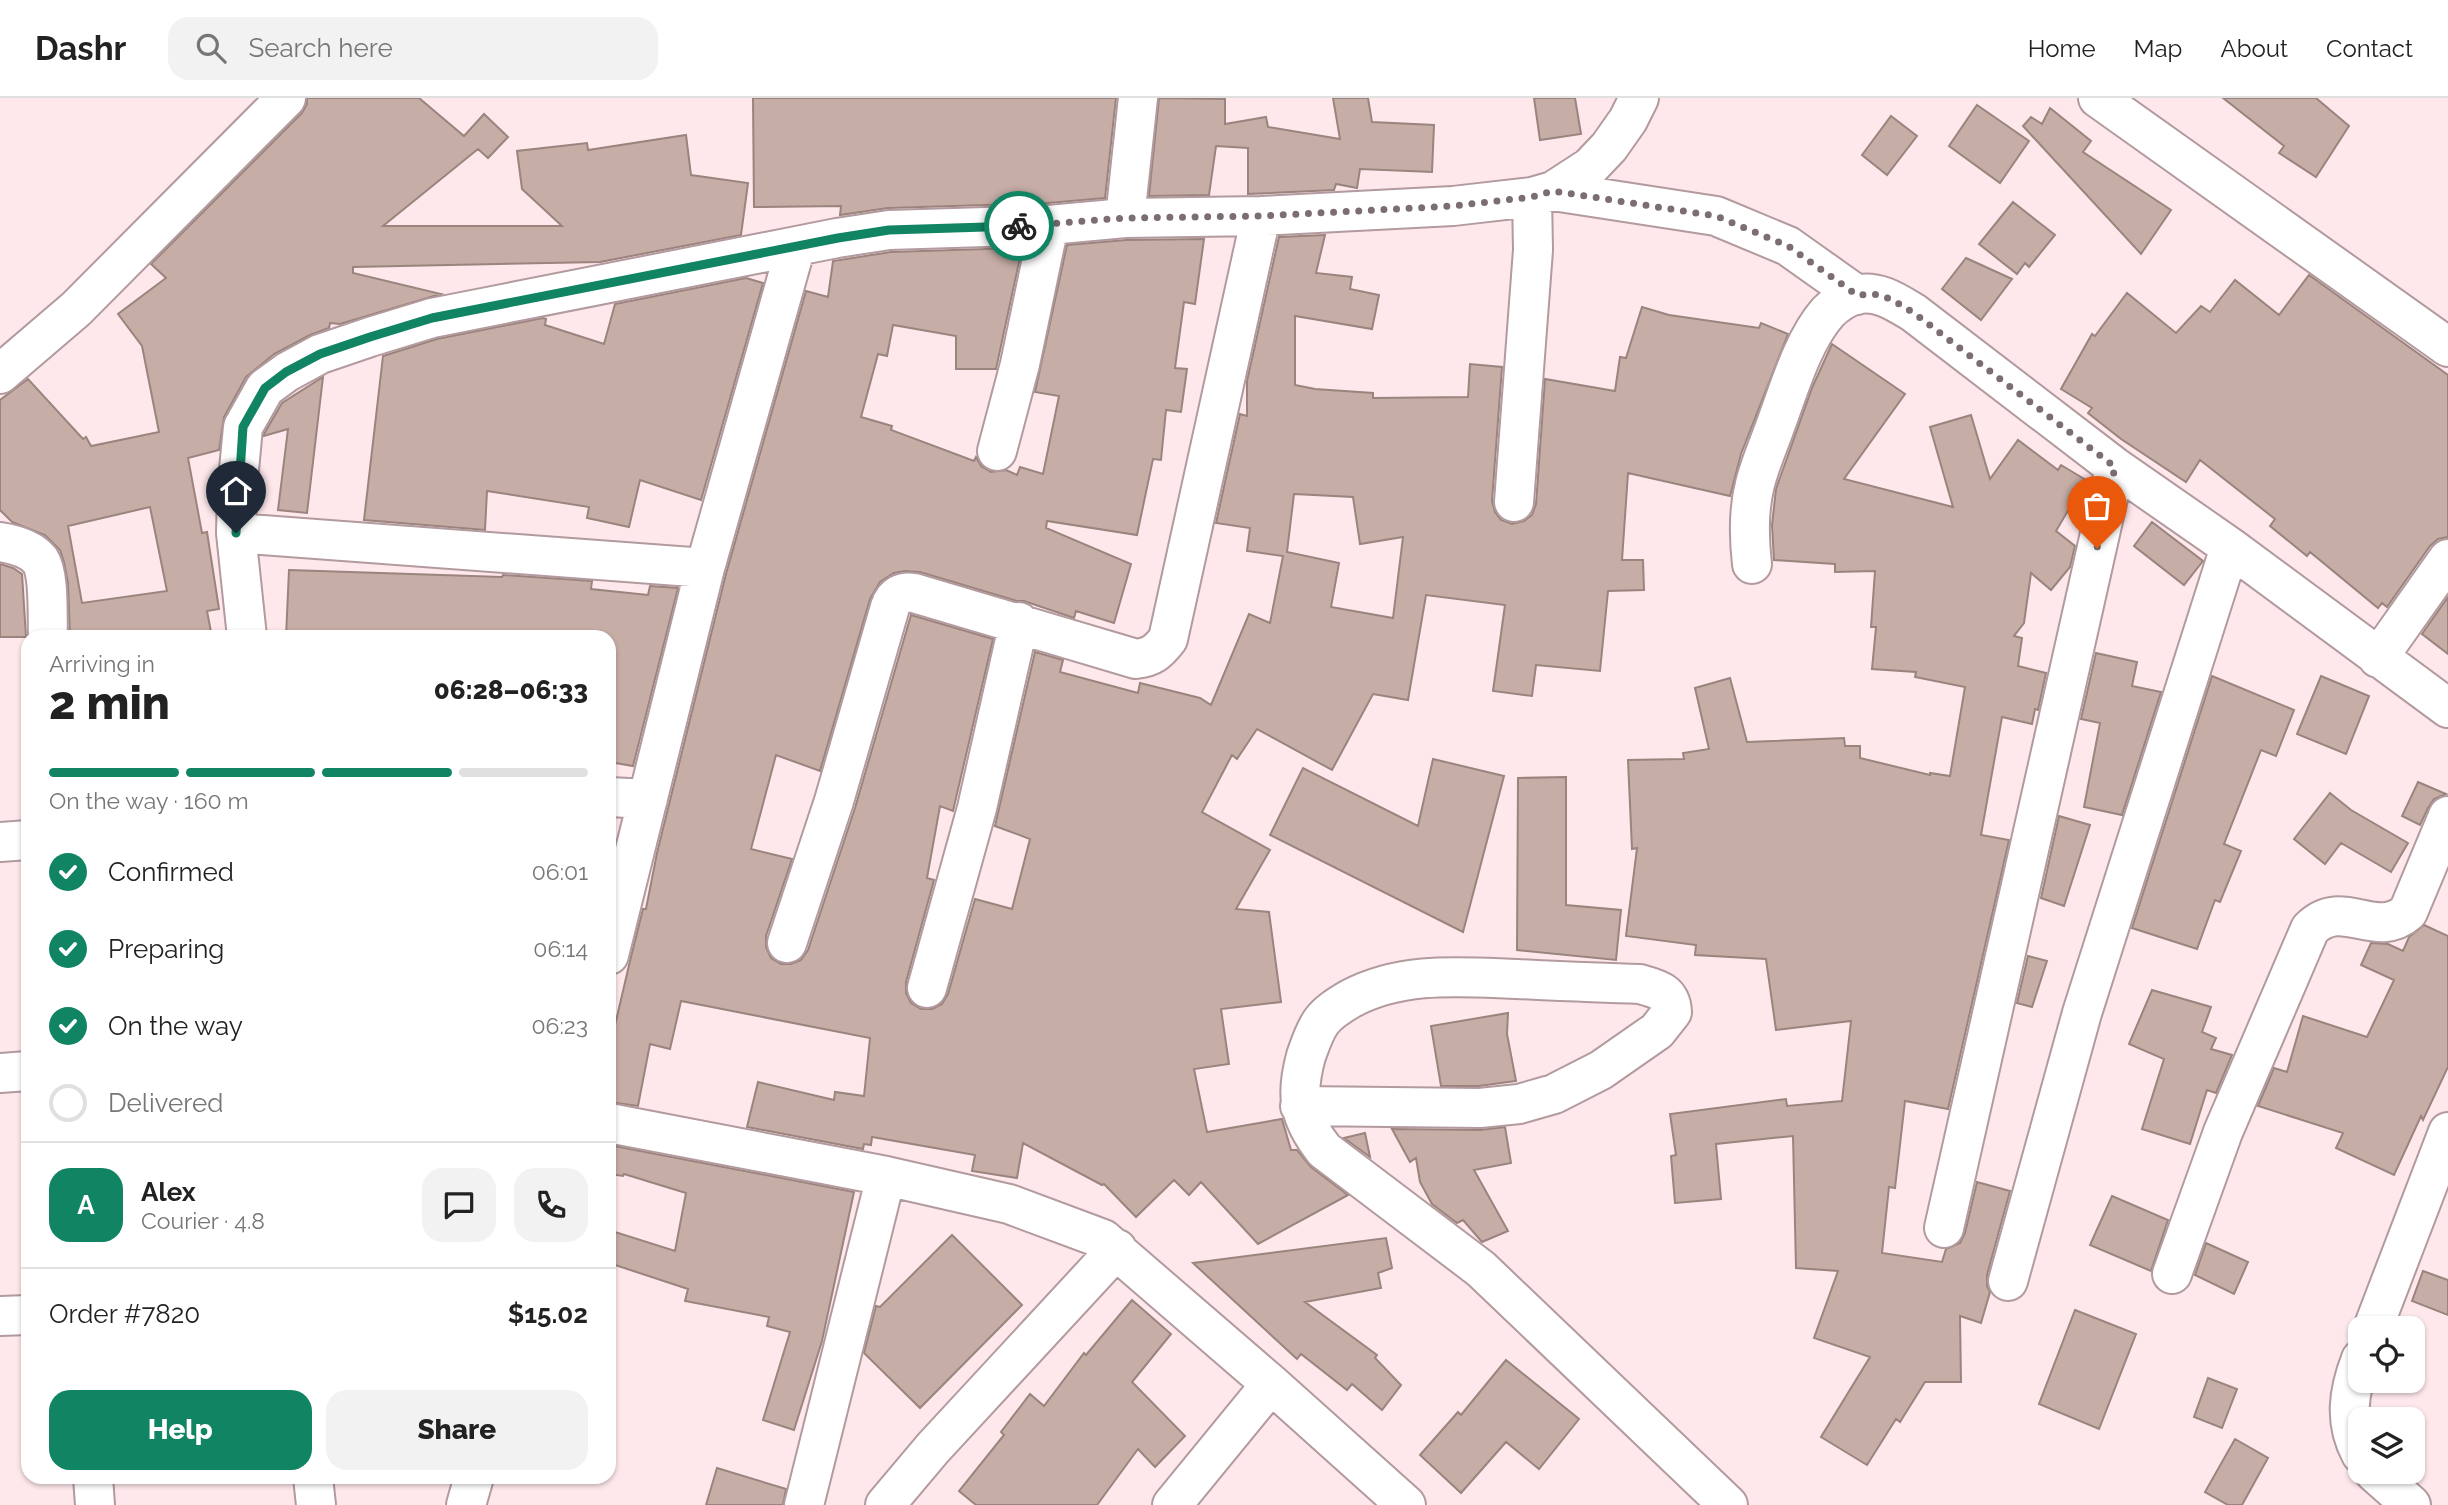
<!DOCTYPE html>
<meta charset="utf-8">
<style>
:root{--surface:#fff;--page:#f2f2f2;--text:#222;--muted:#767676;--line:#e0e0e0;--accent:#108463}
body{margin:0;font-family:Raleway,sans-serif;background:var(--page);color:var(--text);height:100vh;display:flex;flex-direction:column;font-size:26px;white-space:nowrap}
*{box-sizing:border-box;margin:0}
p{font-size:23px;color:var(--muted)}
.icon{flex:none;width:38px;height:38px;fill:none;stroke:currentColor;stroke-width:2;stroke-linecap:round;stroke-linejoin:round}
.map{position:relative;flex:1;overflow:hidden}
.panel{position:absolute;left:21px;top:532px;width:595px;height:854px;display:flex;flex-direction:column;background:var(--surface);border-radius:21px;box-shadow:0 2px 5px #0004}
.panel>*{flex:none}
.controls{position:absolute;left:2348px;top:1218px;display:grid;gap:14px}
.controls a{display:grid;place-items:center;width:77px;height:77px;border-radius:14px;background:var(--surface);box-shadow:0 2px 5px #0004;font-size:35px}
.pin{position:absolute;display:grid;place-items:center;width:60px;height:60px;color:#fff;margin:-72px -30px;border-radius:50% 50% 50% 0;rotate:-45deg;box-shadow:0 0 7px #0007}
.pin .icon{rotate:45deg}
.courier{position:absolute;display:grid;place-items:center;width:70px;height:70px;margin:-35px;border:5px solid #108463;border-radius:50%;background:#fff;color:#222;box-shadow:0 2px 9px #0007}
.overview em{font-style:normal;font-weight:800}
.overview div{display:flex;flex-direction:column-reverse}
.overview{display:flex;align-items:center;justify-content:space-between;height:119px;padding:0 28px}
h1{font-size:46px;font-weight:800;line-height:52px}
.bar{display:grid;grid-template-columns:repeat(4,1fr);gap:10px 7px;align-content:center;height:84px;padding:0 28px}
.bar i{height:9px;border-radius:5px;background:var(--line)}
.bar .active{background:var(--accent)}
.bar p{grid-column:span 4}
.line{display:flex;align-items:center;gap:18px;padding:0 28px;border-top:2px solid var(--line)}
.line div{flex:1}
.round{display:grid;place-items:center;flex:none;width:74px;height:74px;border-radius:21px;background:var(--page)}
ol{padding:0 28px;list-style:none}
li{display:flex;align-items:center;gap:21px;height:77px}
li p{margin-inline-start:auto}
li .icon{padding:7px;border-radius:50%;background:var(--accent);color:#fff;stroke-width:4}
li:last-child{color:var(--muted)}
li i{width:38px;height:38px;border:4px solid var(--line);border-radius:50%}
.button{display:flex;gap:14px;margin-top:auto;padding:14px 28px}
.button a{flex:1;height:80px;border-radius:21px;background:var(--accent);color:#fff;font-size:28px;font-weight:800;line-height:80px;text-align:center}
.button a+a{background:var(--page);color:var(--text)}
header{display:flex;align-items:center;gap:42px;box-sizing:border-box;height:98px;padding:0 35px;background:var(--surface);border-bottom:2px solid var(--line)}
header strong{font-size:33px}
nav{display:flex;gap:38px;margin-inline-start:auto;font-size:24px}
.search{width:490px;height:63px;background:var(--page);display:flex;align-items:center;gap:18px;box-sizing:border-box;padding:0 24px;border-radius:21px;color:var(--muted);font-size:26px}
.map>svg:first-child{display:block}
</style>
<header>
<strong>Dashr</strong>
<div class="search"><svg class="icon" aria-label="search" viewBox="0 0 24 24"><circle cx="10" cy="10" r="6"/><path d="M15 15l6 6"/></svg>Search here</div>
<nav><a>Home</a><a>Map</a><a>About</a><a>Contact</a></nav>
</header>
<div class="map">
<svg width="2448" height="1407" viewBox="0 0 2448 1407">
<rect width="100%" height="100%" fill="#fee8ec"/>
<path fill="#c6aea7" stroke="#9a847d" stroke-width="2" fill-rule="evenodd" d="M 307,0 L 419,0 L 464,38 L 484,16 L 508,39 L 488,60 L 478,51 L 383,128 L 562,128 L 522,91 L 517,53 L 587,45 L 588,52 L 686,37 L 691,77 L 748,85 L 741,137 L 600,164 L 353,169 L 353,175 L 441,196 L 340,226 L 330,225 L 329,230 L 310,237 L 274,256 L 246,279 L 224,319 L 219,352 L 188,360 L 202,435 L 207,434 L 219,511 L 207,513 L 212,539 L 70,539 L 68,485 L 64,464 L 60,452 L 45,437 L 12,424 L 0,412 L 0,302 L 28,281 L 83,341 L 86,339 L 91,348 L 159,334 L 142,248 L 118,216 L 166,180 L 151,166 L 302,15 L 307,6 ZM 150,409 L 167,493 L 82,505 L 68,428 Z
M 753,0 L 1116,0 L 1105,100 L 1048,105 L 888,110 L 840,117 L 841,108 L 754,109 Z
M 1159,0 L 1225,1 L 1225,26 L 1266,19 L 1268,29 L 1340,41 L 1333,0 L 1368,0 L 1372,24 L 1434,27 L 1432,74 L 1360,71 L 1357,90 L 1336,86 L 1334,92 L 1248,96 L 1248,50 L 1216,48 L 1209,97 L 1149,98 Z
M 1534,0 L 1575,0 L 1581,36 L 1540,42 Z
M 2223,0 L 2316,0 L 2349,28 L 2316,79 L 2279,55 L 2284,48 Z
M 1977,7 L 2029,43 L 2000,85 L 1949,48 Z
M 2050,10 L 2091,43 L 2083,54 L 2171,112 L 2141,156 L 2023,28 L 2031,19 L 2042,26 Z
M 1891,18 L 1917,38 L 1887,77 L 1862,57 Z
M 2013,104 L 2055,137 L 2029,169 L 2025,165 L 2017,176 L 1979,146 Z
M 1325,137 L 1316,175 L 1352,179 L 1350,191 L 1379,197 L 1372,231 L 1295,218 L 1295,287 L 1315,291 L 1373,295 L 1373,300 L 1468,299 L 1470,266 L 1502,269 L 1492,403 L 1495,414 L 1501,422 L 1512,426 L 1524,423 L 1532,417 L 1536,406 L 1545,281 L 1615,293 L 1620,259 L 1626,260 L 1642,209 L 1669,217 L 1759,230 L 1761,225 L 1788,236 L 1741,356 L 1730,398 L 1628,375 L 1622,462 L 1643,462 L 1644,492 L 1608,493 L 1600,573 L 1536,567 L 1532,598 L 1493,593 L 1505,507 L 1426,497 L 1408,602 L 1373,596 L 1332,672 L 1257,631 L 1237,661 L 1232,657 L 1202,714 L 1270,752 L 1236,811 L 1269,814 L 1281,904 L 1221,911 L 1229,966 L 1194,971 L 1207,1034 L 1282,1021 L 1291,1052 L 1297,1052 L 1311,1069 L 1348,1097 L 1258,1146 L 1201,1084 L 1189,1097 L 1174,1082 L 1136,1119 L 1104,1086 L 1102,1087 L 1023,1045 L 1017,1080 L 972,1073 L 975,1057 L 872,1039 L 871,1047 L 864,1046 L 863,1051 L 747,1029 L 758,984 L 834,1002 L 835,994 L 864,998 L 870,940 L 681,903 L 670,951 L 650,946 L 638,1008 L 609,1004 L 609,953 L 630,863 L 643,811 L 646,811 L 657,755 L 726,476 L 806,193 L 828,199 L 833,163 L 891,154 L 1022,150 L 996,271 L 956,271 L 956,238 L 893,227 L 887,258 L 878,256 L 861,319 L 892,328 L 891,332 L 974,363 L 976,359 L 981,368 L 991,374 L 1006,372 L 1017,377 L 1020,369 L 1043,376 L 1059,298 L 1035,294 L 1067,147 L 1126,142 L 1204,141 L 1195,206 L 1184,204 L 1175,270 L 1187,271 L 1181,314 L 1166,312 L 1161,362 L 1153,361 L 1137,437 L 1047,423 L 1046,430 L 1131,466 L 1114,525 L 1076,513 L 1074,520 L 1024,503 L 1017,503 L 920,474 L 905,473 L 894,475 L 880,484 L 870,501 L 820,673 L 776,657 L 751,751 L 792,761 L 766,838 L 766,849 L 771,860 L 781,866 L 791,866 L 801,862 L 808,852 L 855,710 L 911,517 L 993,541 L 953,713 L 940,708 L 927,780 L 934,782 L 906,884 L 906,895 L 911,905 L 921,911 L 932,911 L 942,906 L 948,896 L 975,801 L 1012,811 L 1030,741 L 995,728 L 1035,554 L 1063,562 L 1060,574 L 1138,595 L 1140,585 L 1200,600 L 1211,607 L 1249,516 L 1270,525 L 1283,458 L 1247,453 L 1250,430 L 1216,425 L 1240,316 L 1247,318 L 1247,283 L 1279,139 ZM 1294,396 L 1353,399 L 1360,446 L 1403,439 L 1393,520 L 1331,509 L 1339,465 L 1287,454 Z
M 1966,160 L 2012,181 L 1981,222 L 1942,191 Z
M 2309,177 L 2448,277 L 2448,439 L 2438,441 L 2430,448 L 2387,509 L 2382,505 L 2378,510 L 2310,454 L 2307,458 L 2270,428 L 2275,421 L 2200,362 L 2186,384 L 2121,341 L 2088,315 L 2092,310 L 2061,291 L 2092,236 L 2095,238 L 2127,195 L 2176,235 L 2201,208 L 2210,214 L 2235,182 L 2279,217 Z
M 746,180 L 763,185 L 701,402 L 640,382 L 629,429 L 587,420 L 589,409 L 487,393 L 485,432 L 364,422 L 383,258 L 437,241 L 543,220 L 546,221 L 545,227 L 604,246 L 615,206 Z
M 1832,246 L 1905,296 L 1844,381 L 1953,409 L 1930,329 L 1971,317 L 1990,381 L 2018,342 L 2058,372 L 2061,367 L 2086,382 L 2056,433 L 2075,448 L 2070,469 L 2051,492 L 2031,475 L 2024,525 L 2014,538 L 2022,540 L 2018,568 L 2046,575 L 2038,612 L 2035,611 L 2032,626 L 2002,619 L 1981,737 L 2009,742 L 1948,1011 L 1905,1003 L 1895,1090 L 1889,1089 L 1882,1155 L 1942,1164 L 1946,1151 L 1960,1145 L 1965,1135 L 1977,1084 L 2010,1093 L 1987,1177 L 1987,1188 L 1990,1194 L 1981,1225 L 1960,1218 L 1961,1284 L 1925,1284 L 1900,1324 L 1896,1321 L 1867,1367 L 1821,1339 L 1870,1259 L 1814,1240 L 1838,1173 L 1796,1170 L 1793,1038 L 1716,1046 L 1721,1101 L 1675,1105 L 1671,1058 L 1676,1057 L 1670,1016 L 1786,1001 L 1787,1008 L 1842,1003 L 1851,923 L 1776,932 L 1766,861 L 1695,857 L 1696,847 L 1626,838 L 1637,750 L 1632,751 L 1628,662 L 1684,661 L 1683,655 L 1709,651 L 1695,590 L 1730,580 L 1747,644 L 1844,640 L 1845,648 L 1860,648 L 1860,660 L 1930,677 L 1930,675 L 1950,678 L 1965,589 L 1915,579 L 1916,574 L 1872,571 L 1876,529 L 1871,529 L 1875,473 L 1835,474 L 1835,466 L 1774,462 L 1772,427 L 1776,391 L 1812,290 Z
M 323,279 L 307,415 L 278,412 L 288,331 L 264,338 L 264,336 L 282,305 Z
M 2152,424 L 2203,463 L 2184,487 L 2134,448 Z
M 0,466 L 13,470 L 22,476 L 26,539 L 0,539 Z
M 289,472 L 502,479 L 503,477 L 592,483 L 591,491 L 648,497 L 650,488 L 678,490 L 633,668 L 609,664 L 609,539 L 286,539 Z
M 2448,499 L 2448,556 L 2422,536 Z
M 2096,555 L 2137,564 L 2132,588 L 2161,594 L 2122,717 L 2084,709 L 2100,625 L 2081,621 Z
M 2212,578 L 2294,612 L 2276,658 L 2261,652 L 2224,746 L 2241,753 L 2220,804 L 2215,802 L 2197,851 L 2132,830 Z
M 2321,578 L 2369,598 L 2346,656 L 2297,636 Z
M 1433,661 L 1504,678 L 1463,834 L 1270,737 L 1303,670 L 1418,728 Z
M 1566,679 L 1566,807 L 1621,812 L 1616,862 L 1517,852 L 1518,680 Z
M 2418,684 L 2446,696 L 2434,701 L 2428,710 L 2420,727 L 2402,718 Z
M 2330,695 L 2351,712 L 2408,745 L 2391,774 L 2341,745 L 2325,766 L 2294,741 Z
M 2059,718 L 2090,727 L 2064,808 L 2041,800 Z
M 2424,827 L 2448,838 L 2448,969 L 2423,1022 L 2421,1018 L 2394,1077 L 2336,1050 L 2343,1035 L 2258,1008 L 2274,970 L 2287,974 L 2303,918 L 2367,939 L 2394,882 L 2361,867 L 2371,845 L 2388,846 L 2403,853 L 2409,839 Z
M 2028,858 L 2047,863 L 2032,909 L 2017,905 Z
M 2152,892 L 2211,909 L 2202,934 L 2216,940 L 2211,951 L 2232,957 L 2216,995 L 2207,992 L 2190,1046 L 2142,1031 L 2164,961 L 2129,946 Z
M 1508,915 L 1507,936 L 1516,983 L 1479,988 L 1441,988 L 1431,928 Z
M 1505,1029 L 1511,1065 L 1474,1072 L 1508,1133 L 1482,1144 L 1463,1122 L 1457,1125 L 1432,1106 L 1420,1084 L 1416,1060 L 1410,1064 L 1392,1031 L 1480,1032 Z
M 1365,1035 L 1370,1059 L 1344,1040 Z
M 609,1047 L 854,1094 L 822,1243 L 794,1332 L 763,1322 L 790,1234 L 767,1228 L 769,1219 L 685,1203 L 688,1191 L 609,1165 L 609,1132 L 675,1153 L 686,1095 L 624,1076 L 623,1078 L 609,1076 Z
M 2112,1098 L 2168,1122 L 2151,1173 L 2090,1147 Z
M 952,1137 L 1022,1207 L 920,1310 L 864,1255 L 876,1208 L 880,1209 Z
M 1386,1140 L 1392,1170 L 1378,1175 L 1381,1190 L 1305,1204 L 1377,1257 L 1375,1260 L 1401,1287 L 1382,1312 L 1352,1286 L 1347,1292 L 1301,1256 L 1297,1261 L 1193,1165 Z
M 2206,1145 L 2248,1164 L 2234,1196 L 2195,1177 Z
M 2423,1173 L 2448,1182 L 2448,1217 L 2412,1203 Z
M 1132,1202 L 1171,1236 L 1132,1284 L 1185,1338 L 1155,1369 L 1138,1351 L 1097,1407 L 976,1407 L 959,1393 L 1004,1337 L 1001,1334 L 1030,1296 L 1044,1308 L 1084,1255 L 1086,1257 Z
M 2075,1212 L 2136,1236 L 2099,1331 L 2039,1306 Z
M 1506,1262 L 1579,1321 L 1539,1371 L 1506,1344 L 1461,1395 L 1420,1357 L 1458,1314 L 1461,1317 Z
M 2208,1280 L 2237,1291 L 2222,1330 L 2194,1319 Z
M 2235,1341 L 2268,1360 L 2242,1407 L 2228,1407 L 2205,1394 Z
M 717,1370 L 786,1391 L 783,1407 L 706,1407 Z"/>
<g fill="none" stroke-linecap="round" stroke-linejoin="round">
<defs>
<path id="minor" d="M 2098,0 L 2448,249
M 1553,93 L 1716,118 L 1788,148 L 1857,197
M 1125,120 L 1138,0
M 0,276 L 76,211 L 286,0
M 997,353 L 1020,266 L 1049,127
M 1514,404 L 1533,152 L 1532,99
M 236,435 L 705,470
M 0,444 C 13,446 31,451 40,462 C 50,477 47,520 48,539
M 1752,466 C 1749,440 1748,413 1755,386 C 1760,366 1769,346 1776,326 C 1789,291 1803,242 1828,214 C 1835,207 1845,200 1855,197 C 1877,191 1896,204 1914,215 L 2115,369 L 2230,449 L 2448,610
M 247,539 L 236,435 L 237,393 L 243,329 L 265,290 L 287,274 L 320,256 L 370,239 L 432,220 L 837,140 L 889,132 L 1049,127 L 1125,120 L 1261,118 L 1453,108 L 1532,99 L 1553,93 L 1590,69 L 1609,49 L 1628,22 L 1639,0
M 2378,560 L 2448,461
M 609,699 L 648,701
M 0,744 L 28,742
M 787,845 L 834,703 L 890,509 C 894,497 902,493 914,495 L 1136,561 C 1152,559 1158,554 1168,541 L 1261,118
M 609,857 L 705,470 L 796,148
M 927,890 L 977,710 L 1019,524
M 0,975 L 28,973
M 1300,1008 L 1480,1010 L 1519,1006 L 1554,996 L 1601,972 L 1657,933 L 1672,914 C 1671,894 1658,891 1640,886 C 1599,885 1558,883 1517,881 C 1461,879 1402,873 1350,901 C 1340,907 1328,914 1321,924 C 1314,934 1310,947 1306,958 C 1295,998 1299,1020 1324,1052 L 1481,1171 L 1728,1407
M 609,1025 L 886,1078 L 1009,1106 L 1103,1141 L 1271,1286 L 1406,1407
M 1944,1130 L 2115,369
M 2172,1176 L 2223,1034 L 2310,831 C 2343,798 2375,843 2408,814 L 2448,718
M 2008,1183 L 2082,915 L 2230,449
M 0,1218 L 28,1217
M 2373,1230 L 2448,1034
M 2361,1261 C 2348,1294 2344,1325 2361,1356
M 2374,1374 L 2411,1407
M 93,1379 L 95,1407
M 313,1379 L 316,1407
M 466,1407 L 474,1379
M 804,1407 L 886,1078
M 885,1407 L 933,1350 L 1117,1151
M 1172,1407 L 1271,1286"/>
</defs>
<use href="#minor" stroke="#b29a9e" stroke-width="42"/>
<use href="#minor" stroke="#fff" stroke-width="38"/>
</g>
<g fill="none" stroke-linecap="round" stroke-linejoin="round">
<path stroke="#7c6e70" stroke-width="7" stroke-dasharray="0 12.6" d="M 1019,128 L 1125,120 L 1261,118 L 1453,108 L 1532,99 L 1553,93 L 1716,118 L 1788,148 L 1857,197 L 1874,196 L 1891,201 L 1914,215 L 2115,369 L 2097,450"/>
<path stroke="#108463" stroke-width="9" d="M 236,435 L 243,329 L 265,290 L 286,274 L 320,256 L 370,239 L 432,220 L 838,140 L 889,132 L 1019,128"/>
</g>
</svg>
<div class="controls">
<a><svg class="icon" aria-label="locate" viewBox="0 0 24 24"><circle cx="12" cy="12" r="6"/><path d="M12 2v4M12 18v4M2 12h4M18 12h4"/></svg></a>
<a><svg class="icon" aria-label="layers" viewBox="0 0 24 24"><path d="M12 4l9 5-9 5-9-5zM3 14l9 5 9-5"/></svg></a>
</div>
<div class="pin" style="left:2097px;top:450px;background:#ea580c"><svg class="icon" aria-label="bag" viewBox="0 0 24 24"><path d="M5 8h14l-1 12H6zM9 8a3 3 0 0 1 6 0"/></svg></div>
<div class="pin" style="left:236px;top:435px;background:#1f2937"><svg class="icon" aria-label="home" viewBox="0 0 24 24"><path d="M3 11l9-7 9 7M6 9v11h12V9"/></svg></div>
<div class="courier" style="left:1019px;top:128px"><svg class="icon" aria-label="bike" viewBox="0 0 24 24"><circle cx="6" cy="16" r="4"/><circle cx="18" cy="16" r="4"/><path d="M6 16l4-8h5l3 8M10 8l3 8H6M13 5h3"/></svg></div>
<section class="panel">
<div class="overview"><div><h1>2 min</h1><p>Arriving in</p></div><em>06:28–06:33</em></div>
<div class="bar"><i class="active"></i><i class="active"></i><i class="active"></i><i></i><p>On the way · 160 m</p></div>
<ol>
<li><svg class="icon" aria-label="check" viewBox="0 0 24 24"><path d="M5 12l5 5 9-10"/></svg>Confirmed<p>06:01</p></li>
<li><svg class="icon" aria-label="check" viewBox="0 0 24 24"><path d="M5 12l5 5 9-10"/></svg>Preparing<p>06:14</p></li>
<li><svg class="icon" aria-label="check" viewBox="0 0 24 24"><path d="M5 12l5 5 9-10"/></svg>On the way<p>06:23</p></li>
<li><i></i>Delivered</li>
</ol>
<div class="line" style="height:126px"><b class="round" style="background:var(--accent);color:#fff">A</b><div><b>Alex</b><p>Courier · 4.8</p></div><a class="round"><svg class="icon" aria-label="chat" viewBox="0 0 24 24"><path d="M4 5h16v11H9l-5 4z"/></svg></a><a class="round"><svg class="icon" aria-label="phone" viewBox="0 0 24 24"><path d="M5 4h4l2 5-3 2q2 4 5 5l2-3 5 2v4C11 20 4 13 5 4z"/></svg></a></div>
<div class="line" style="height:91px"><div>Order #7820</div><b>$15.02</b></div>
<div class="button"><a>Help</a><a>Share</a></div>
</section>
</div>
